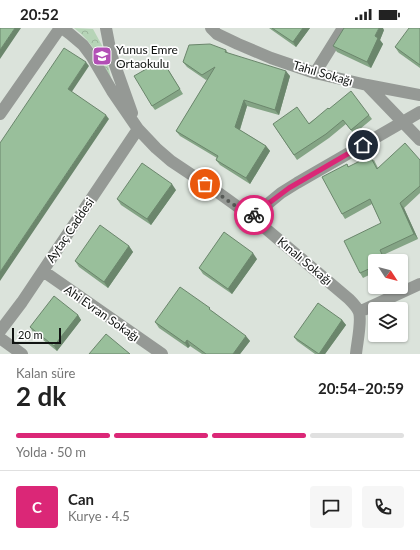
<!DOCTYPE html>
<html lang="tr">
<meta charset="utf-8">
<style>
:root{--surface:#fff;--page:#f6f6f6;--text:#222;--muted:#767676;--line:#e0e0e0;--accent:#db2777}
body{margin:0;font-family:Lato,sans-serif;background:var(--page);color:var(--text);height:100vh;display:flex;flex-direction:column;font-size:15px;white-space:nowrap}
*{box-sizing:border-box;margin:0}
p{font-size:13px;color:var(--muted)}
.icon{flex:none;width:22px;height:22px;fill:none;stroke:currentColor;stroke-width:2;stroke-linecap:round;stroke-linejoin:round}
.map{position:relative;height:326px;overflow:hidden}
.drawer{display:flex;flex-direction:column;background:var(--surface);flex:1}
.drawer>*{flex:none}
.needle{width:26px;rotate:126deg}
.buttons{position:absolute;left:368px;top:226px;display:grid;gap:8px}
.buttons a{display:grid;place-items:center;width:40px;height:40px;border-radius:4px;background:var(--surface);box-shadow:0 1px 3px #0004;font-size:20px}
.scale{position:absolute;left:12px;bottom:10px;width:49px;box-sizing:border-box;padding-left:4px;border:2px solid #111412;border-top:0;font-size:11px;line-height:14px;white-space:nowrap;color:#111412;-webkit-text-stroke:3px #fff;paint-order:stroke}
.pin{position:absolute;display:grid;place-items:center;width:34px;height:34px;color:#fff;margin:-17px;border:2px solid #fff;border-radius:50%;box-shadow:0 1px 4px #0007}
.courier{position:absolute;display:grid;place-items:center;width:40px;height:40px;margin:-20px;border:3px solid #db2777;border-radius:50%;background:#fff;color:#222;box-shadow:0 1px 5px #0007}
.headline em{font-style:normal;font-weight:700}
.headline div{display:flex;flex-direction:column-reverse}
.headline{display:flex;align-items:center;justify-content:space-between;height:68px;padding:0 16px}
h1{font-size:26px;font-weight:700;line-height:30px}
.bar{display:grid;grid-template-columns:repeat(4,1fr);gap:6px 4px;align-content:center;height:48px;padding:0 16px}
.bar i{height:5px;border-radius:3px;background:var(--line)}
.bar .active{background:var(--accent)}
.bar p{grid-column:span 4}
.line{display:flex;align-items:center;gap:10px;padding:0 16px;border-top:1px solid var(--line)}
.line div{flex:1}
.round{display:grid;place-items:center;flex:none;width:42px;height:42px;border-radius:4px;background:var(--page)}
.status{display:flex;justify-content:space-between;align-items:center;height:28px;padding:0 20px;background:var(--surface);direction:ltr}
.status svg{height:11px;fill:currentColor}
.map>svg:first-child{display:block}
</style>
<div class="status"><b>20:52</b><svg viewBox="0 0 49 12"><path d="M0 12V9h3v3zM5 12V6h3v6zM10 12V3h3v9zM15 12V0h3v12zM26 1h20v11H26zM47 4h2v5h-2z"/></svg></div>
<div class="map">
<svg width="420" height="326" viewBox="0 0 420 326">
<defs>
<pattern id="forest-crowns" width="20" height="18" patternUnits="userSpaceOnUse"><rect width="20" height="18" fill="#b6d4b7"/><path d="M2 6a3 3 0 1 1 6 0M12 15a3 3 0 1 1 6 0" fill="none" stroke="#9bb59c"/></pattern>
</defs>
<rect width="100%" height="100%" fill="#dbe3db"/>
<path fill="url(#forest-crowns)" d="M 74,0 L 93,1 L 105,23 L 112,55 C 103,35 93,14 74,0 Z"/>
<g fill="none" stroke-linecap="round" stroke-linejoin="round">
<path stroke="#959995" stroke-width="12" d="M 62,0 L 70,6 L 83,17 L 92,29 L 112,63 L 138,101 L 156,120 L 171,133 L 216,163 L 252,189 L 349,271 C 353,275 357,279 359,284 C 362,293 357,315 356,326
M 106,0 L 111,26 L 132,85
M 211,0 L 217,6 L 238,16 L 271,30 L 315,45 L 367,57 L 420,112
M 315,45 L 343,0
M 367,57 L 420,67
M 0,86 L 60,0
M 252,189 L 281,165 L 297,155 L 420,84
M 43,243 L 162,326
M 359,284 L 420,256
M 0,303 L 22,274 L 138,101
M 0,310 L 22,326"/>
</g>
<path fill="#84a485" d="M 269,0 L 310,0 L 296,19 Z
M 420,0 L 420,40 L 399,25 L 395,19 Z
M 384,2 L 380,12 L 383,16 L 371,40 L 337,24 L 333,18 Z
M 226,22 L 228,25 L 290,48 L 279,87 L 247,78 L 240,102 L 266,118 L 270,123 L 250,156 L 220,137 L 216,132 L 217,130 L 180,108 L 176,103 L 208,51 L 206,52 L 187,39 L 183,34 Z
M 165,36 L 183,66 L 155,82 L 152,78 Z
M 329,81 L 369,87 L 372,91 L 354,106 L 346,96 L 329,110 L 297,132 L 273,96 L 309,95 Z
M 374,132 L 378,140 L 420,132 L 420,165 L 404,180 L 418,211 L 383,227 L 375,233 L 375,244 L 363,250 L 360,245 L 381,195 L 372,176 L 345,191 L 342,186 L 347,136 L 349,139 Z
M 176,162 L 151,197 L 121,177 L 117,171 Z
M 129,218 L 133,224 L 108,260 L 79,239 L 75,233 Z
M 257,231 L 232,266 L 203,246 L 199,240 Z
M 212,283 L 250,313 L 240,326 L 202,326 L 190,318 L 188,320 L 159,300 L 155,294 Z
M 78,287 L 81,292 L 57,323 L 33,304 L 30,299 Z
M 342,292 L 346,297 L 325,326 L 315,326 L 297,313 L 294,309 Z"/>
<path fill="#6b866c" d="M 15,0 L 21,0 L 0,31 L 0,22 Z
M 303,0 L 310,0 L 296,19 L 293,14 Z
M 379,0 L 383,0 L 384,2 L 380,12 L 383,16 L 371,40 L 367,34 L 375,8 Z
M 86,34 L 89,38 L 71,65 L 68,61 Z
M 286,43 L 290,48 L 279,87 L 275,82 Z
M 244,72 L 247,78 L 239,104 L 235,99 Z
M 106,87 L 109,91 L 0,253 L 0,244 Z
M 266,118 L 270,123 L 250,156 L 246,150 Z
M 172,156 L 176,162 L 151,197 L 147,191 Z
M 400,175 L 404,180 L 418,211 L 414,206 Z
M 129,218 L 133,224 L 108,260 L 104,254 Z
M 380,222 L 383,227 L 386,233 L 385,233 Z
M 253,225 L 257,231 L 232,266 L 228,261 Z
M 78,287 L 81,292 L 57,323 L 54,318 Z
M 342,292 L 346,297 L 325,326 L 319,326 Z
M 246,308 L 250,313 L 240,326 L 233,326 Z
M 187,312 L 190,318 L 188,320 L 185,315 Z"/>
<path fill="#99bf9b" stroke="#6b866c" d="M 0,0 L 15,0 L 0,22 Z
M 272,0 L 303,0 L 293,14 Z
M 344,0 L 379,0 L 375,8 L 378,10 L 367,34 L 333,18 Z
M 409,0 L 420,0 L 420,37 L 395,19 Z
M 210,16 L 226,22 L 225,24 L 286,43 L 275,82 L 244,72 L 235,99 L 266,118 L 246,150 L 216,132 L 218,128 L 176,103 L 215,39 L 202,47 L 183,34 L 189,17 Z
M 64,20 L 86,34 L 68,61 L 106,87 L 0,244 L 0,115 Z
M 162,32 L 180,61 L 152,78 L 134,48 Z
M 351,63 L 369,87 L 351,102 L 343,92 L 326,106 L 294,127 L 273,96 L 297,79 L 309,96 L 328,80 L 329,81 Z
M 405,115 L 420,132 L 420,158 L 400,175 L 414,206 L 380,222 L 385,233 L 375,233 L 375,238 L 360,245 L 344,213 L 381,195 L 370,171 L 342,186 L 322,149 L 347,136 L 348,139 L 370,128 L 377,141 Z
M 142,135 L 172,156 L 147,191 L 117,171 Z
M 100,197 L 129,218 L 104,254 L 75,233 Z
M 224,204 L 253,225 L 228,261 L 199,240 Z
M 180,259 L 210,280 L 209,281 L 246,308 L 233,326 L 206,326 L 187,312 L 185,315 L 155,294 Z
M 54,268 L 78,287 L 54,318 L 30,299 Z
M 318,275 L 342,292 L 319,326 L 294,309 Z
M 106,306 L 130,326 L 89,326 Z"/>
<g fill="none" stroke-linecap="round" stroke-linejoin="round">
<path stroke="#585c58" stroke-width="4" stroke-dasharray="0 7.2" d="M 205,156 L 252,190 L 254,187"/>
<path stroke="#db2777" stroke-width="5" d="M 254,187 L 269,175 L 289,160 L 363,117"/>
</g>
<defs>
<symbol id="school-square" viewBox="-11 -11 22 22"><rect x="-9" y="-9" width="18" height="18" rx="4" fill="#b24fb5" stroke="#fff"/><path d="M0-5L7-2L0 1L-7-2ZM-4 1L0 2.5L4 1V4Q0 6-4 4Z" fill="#fff"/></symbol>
</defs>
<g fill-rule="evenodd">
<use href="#school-square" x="91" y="17" width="22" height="22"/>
</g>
<g text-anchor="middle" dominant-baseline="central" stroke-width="3.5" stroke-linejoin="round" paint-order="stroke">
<g font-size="12" fill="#111412" stroke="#fff" text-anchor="start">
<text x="116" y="21">Yunus Emre<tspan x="116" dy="14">Ortaokulu</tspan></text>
</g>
<g font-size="12" fill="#111412" stroke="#fff">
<text transform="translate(323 45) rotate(16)">Tahıl Sokağı</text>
<text transform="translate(70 202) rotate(-56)">Aytaç Caddesi</text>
<text transform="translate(305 233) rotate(40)">Kınalı Sokağı</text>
<text transform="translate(102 285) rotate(35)">Ahi Evran Sokağı</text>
</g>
</g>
</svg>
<div class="buttons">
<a><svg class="needle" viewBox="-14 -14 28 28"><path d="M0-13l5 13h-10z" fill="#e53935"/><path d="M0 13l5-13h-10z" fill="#767676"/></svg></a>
<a><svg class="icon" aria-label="layers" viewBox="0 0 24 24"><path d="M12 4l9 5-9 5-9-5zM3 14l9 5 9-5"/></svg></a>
</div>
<div class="scale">20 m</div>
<div class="pin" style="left:205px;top:156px;background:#ea580c"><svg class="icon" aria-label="bag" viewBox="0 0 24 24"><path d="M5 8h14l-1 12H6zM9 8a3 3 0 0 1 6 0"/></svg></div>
<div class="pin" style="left:363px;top:117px;background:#1f2937"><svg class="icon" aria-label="home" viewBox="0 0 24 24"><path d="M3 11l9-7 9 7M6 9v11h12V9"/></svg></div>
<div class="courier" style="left:254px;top:187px"><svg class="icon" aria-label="bike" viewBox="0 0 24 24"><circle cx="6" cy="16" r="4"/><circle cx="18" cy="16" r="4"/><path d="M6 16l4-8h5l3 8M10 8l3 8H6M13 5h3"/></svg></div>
</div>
<section class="drawer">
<div class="headline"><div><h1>2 dk</h1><p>Kalan süre</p></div><em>20:54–20:59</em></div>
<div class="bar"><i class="active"></i><i class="active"></i><i class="active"></i><i></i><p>Yolda · 50 m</p></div>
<div class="line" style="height:72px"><b class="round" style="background:var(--accent);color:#fff">C</b><div><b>Can</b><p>Kurye · 4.5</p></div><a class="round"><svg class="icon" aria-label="chat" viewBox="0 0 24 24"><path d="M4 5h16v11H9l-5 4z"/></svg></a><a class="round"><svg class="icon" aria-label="phone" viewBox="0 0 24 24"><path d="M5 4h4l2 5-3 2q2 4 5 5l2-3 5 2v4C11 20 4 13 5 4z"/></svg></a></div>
</section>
